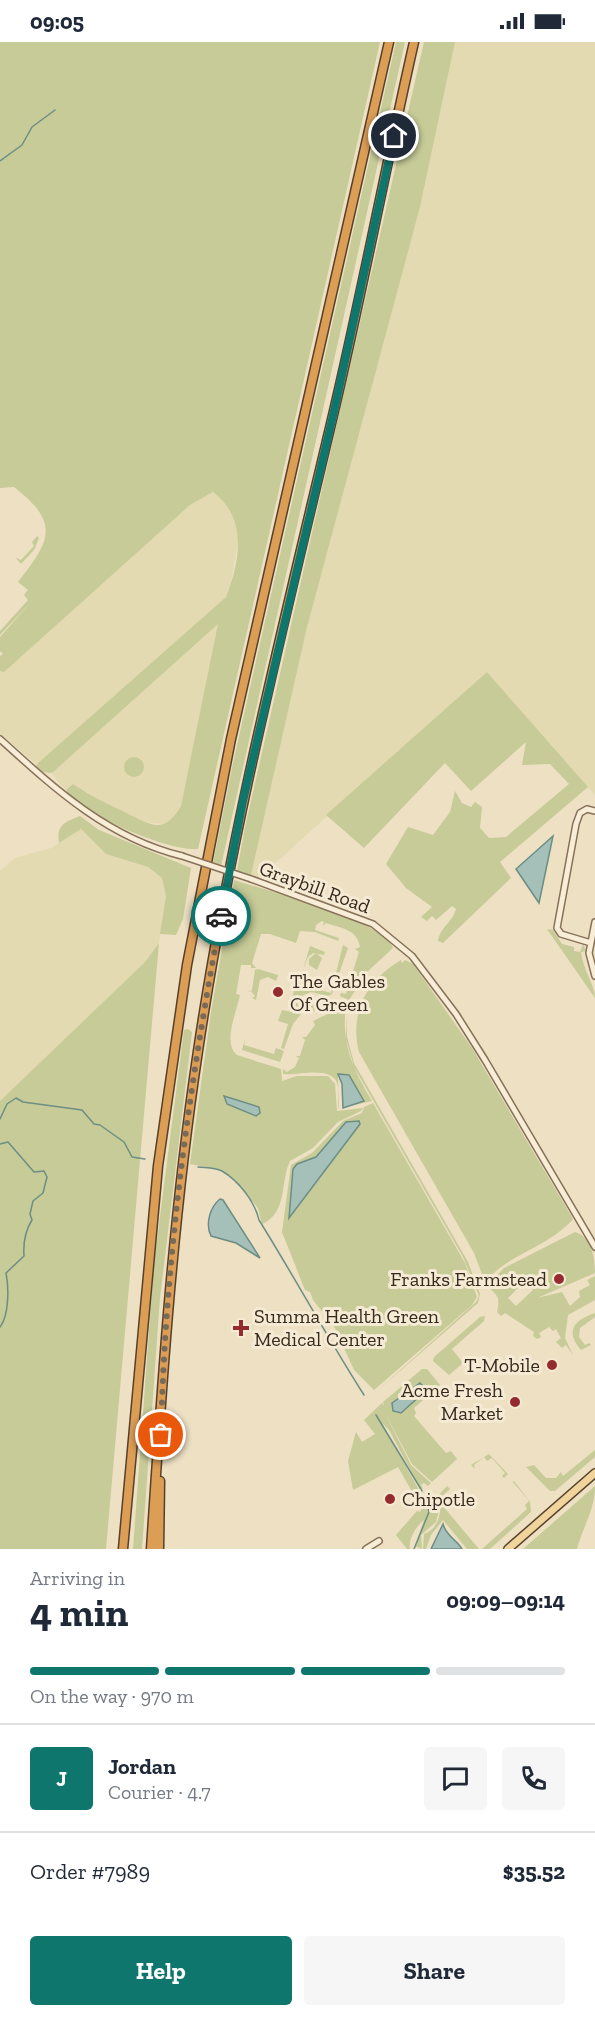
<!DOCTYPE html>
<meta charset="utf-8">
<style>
:root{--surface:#fff;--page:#f6f6f7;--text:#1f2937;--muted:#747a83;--line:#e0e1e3;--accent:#0f766e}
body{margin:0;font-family:"Zilla Slab",serif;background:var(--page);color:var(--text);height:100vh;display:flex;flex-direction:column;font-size:22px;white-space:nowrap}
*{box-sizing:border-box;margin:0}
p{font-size:20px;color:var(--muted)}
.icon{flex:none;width:33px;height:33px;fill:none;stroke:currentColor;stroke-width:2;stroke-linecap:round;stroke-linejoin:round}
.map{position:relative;height:1507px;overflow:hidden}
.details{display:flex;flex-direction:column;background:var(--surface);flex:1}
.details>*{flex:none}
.pin{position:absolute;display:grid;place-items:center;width:51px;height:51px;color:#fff;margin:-26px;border:3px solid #fff;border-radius:50%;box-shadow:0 2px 6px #0007}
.courier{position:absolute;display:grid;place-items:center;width:60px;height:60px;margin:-30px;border:4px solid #0f766e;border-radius:50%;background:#fff;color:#222;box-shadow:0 2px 8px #0007}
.headline em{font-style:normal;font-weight:700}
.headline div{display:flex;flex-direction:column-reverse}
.headline{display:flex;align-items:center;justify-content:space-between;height:102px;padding:0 30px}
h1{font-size:39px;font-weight:700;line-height:45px}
.bar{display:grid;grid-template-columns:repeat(4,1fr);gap:9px 6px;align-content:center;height:72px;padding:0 30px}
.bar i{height:8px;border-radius:4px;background:var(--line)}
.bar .selected{background:var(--accent)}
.bar p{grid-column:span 4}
.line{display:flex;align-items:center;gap:15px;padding:0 30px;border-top:2px solid var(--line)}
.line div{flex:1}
.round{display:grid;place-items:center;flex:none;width:63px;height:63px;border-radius:6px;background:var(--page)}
.cta{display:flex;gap:12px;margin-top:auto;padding:12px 30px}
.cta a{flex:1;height:69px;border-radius:6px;background:var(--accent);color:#fff;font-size:24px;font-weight:700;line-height:69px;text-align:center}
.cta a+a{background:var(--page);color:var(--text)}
.status{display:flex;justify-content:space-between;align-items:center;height:42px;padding:0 30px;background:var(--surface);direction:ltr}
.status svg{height:16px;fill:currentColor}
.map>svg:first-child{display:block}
</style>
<div class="status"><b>09:05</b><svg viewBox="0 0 49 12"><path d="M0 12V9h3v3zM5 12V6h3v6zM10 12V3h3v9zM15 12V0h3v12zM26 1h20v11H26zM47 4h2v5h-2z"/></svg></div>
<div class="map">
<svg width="595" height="1507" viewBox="0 0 595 1507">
<rect width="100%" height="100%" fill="#ede0c3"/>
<path fill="#e3dab1" d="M 455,0 L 595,0 L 595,753 L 487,630 L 260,835 L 251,833 L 321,522 L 420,165 Z
M 213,450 L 223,457 L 237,481 L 239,494 L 231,540 L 226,555 L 37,722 L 27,715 L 0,691 L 0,629 L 4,629 L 190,463 Z
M 219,581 L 181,764 L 174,776 L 164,782 L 139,780 L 73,742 L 66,748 L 58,740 L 52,731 Z
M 81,787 L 106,812 L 148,825 L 162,836 L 166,854 L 159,901 L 145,920 L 0,1059 L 0,829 L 15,816 L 51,806 Z"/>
<path fill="#c6cb97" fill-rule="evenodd" d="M 0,0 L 380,0 L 198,807 C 170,810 79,772 66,748 L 73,742 C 88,752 102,759 118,767 C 144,778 162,798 181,764 L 218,582 L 52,731 L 41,730 L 36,725 L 37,722 L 226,555 C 240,519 248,476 213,450 L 190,463 L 4,630 L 0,629 L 0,614 L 3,612 L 0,609 L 0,595 L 31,560 L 0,593 L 0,589 L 28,558 L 24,553 L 28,548 L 18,540 C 49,500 62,482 14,445 L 0,446 Z
M 396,0 L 405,0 L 221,824 L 213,821 L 233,721 Z
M 424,0 L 455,0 L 420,165 L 307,585 L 251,833 L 237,829 L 245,785 Z
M 37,494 L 39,496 L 34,508 L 21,522 L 16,516 L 21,518 L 34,504 L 32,500 Z
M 487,630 L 588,745 L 500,820 L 511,836 L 443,901 L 438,899 C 440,885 453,880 456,867 L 452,864 L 436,878 L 432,874 L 427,879 L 421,875 L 432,865 L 406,846 L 386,822 L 408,785 L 433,793 L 450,770 L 455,749 L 462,761 L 471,765 L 475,760 L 482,765 L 480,786 L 489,796 L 506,795 L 569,742 L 550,722 L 522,723 L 526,700 L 471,749 L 445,721 L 364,806 L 326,773 Z
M124 725a10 10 0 1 1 20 0a10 10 0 1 1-20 0Z
M 80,774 L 99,788 L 191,826 L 183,877 L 176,893 L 160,892 L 166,854 L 162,836 L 148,825 L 106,812 L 81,787 L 59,801 C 56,783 65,780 80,774 Z
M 234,838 C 264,848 384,878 393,906 L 367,930 L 349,958 L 340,954 L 341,951 L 346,952 L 359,910 L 355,907 L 360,905 C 357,887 341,886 326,881 L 323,884 L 324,880 L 322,879 L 316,883 L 315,888 L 339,896 L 338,899 L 315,890 L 300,889 L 296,901 L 270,892 L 261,892 L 252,921 L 256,926 L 251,926 L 251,923 L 241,923 L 236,952 L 240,953 C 237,969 222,1001 237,1013 L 281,1027 L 282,1039 L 297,1034 L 328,1034 L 335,1042 L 337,1069 L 363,1066 L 361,1069 L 338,1080 L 313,1106 L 290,1119 C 280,1139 288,1171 262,1182 L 258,1166 L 235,1138 L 222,1128 L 190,1122 L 211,970 Z
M 547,887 L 553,888 L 562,902 L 574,905 L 574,909 L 580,910 L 583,902 L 586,909 L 581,910 C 583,928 595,943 595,956 Z
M 159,901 L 106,1507 L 0,1507 L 0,1059 L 145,920 Z
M 343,903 L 348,906 L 332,952 L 328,954 L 311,950 L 299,955 L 293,954 L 295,941 L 331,951 Z
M 310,904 L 325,910 L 324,913 L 313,911 L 308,915 L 303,928 Z
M 316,911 L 322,916 L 317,928 L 309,923 L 309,917 Z
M 401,918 L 402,921 L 405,918 L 413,922 L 472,1006 L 573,1177 C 549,1205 508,1212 485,1240 L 474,1211 L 359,1010 C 349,971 367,938 401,918 Z
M 258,927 L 278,933 L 276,939 L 268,935 L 260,938 L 256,958 L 252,956 L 255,954 L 251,949 L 247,950 L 252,948 L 255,928 Z
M 312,957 L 324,961 L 326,965 L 309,970 L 307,964 Z
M 297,960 L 301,972 L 293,982 L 284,1007 L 281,1006 L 288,982 L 278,979 L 282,968 L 292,970 Z
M 332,970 L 345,972 C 343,1007 355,1030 372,1059 L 350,1064 L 364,1059 L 338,1032 L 339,1068 C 337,1061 339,1052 338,1044 C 334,1022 298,1034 283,1032 L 283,1027 L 287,1030 L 295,1025 L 299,1016 L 295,1014 L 300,1014 L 305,998 L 302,995 L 306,995 L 315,983 L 313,979 Z
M 346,974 L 347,995 L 354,1021 L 468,1220 L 480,1252 L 478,1261 L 376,1350 L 476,1260 L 479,1254 L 463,1215 L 354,1025 L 346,997 Z
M 188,987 L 192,990 L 160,1256 L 142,1507 L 133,1507 L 154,1221 L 184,988 Z
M 245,996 L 244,1003 L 274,1012 L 276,1006 L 284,1009 L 280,1020 L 242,1008 Z
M 373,1061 L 465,1221 L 477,1255 L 472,1263 L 374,1348 L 354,1328 L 335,1286 L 313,1258 L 310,1250 L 305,1248 L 282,1190 L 291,1123 L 312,1111 L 343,1079 L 362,1071 L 364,1065 Z
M 575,1190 C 592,1195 595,1216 595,1231 L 537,1256 L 562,1250 L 570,1264 L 580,1255 L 579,1249 L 590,1243 L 587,1238 L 595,1234 L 595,1258 L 568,1273 L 565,1296 L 573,1313 L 566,1303 L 562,1306 L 556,1300 L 561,1296 L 556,1287 L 553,1289 L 549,1285 L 539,1291 L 541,1295 L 537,1297 L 533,1294 L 534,1290 L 505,1271 L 501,1274 L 497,1270 L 502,1260 L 497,1269 C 501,1254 496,1253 487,1243 L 504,1226 ZM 520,1234 L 533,1248 L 516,1264 L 508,1256 L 518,1246 L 513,1241 Z
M 595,1271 L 595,1275 L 580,1286 L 579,1295 L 585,1303 L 589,1301 L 591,1303 L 581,1308 C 564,1288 575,1278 595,1271 Z
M 485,1274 L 484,1279 L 452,1307 L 463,1321 L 449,1333 L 433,1319 L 434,1315 L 480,1275 Z
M 422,1327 L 427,1327 L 440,1343 L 414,1366 L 416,1371 L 414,1374 L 446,1411 L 451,1409 L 457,1417 L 432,1440 L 412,1422 L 384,1369 L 411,1423 L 431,1441 L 428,1444 L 424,1441 L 421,1443 L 423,1447 L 420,1446 L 389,1388 L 382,1381 L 420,1450 L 411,1459 L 414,1453 L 398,1425 L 353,1448 L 348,1419 L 356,1390 L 362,1400 L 375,1392 L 364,1378 L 382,1361 L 384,1364 L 383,1360 Z
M 595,1408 L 595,1415 L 555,1449 L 550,1449 L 526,1425 L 534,1423 L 546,1436 L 556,1436 L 561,1430 L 563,1434 Z
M 489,1412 L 508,1432 L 504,1436 L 502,1434 L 505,1431 L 492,1416 L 487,1419 L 484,1415 L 474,1423 L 475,1427 L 471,1423 Z
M 514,1439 L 530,1460 L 531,1470 L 490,1507 L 482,1507 L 527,1467 L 525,1463 L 529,1459 L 513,1440 L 509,1443 Z
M 447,1444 L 450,1447 L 442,1454 L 442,1463 L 479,1507 L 467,1507 L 443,1478 L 431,1493 L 426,1507 L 423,1507 L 424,1492 C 434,1489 441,1477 440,1465 L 436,1480 L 421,1493 L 422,1507 L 415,1504 L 424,1478 C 417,1483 408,1497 410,1507 L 407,1507 L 396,1493 L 417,1469 L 420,1470 L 424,1463 L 428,1468 L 436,1460 L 440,1465 L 437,1455 Z
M 595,1444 C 595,1468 583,1484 577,1507 L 523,1507 Z"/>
<path fill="#a5c0b8" stroke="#6c8e85" stroke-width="1.5" d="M 553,794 L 539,861 L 516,827 Z
M 338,1032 L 349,1033 L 364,1059 L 343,1066 L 342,1042 Z
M 224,1054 L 259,1065 L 260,1071 L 256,1074 L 227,1062 Z
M 359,1079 L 360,1082 L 289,1176 L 293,1127 L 297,1122 L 316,1115 L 346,1080 Z
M 220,1157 L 223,1158 L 260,1216 L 236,1201 L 211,1194 C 205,1182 210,1165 220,1157 Z
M 420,1341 L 424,1345 L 421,1353 L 401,1371 L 393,1369 L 392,1361 Z
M 443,1482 C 446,1494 457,1498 462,1507 L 431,1507 Z"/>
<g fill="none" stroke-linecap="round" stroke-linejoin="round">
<path stroke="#6c8e85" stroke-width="1.5" d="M 0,119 L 22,103 L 32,85 L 55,68
M 0,1077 L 7,1062 L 16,1056 L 23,1060 L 82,1068 L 94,1082 L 100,1083 L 124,1100 L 132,1115 L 145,1117
M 0,1102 L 8,1100 L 34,1130 L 44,1129 L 47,1135 L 43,1151 L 33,1159 L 30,1172 L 32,1178 C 25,1189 23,1200 24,1214 L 6,1231 C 9,1245 9,1274 0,1285
M 198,1125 C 206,1126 214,1125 222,1129 C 239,1139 255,1160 259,1178 C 295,1236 327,1295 364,1353
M 376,1373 L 422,1449
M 414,1507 L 429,1470 L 427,1461"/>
<defs>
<path id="minor" d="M 0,697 C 55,747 108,796 182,814
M 251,837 L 373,882 L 412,914 L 456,972 L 485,1018 L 595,1205
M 595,880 L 589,911 L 595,934
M 591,901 L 561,892 L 557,886 L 576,782 L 580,771 L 587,767 L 595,769
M 366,1507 L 379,1499"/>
<path id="major" d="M 508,1507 L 595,1431"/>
<path id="highway" d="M 123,1507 L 158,1124 L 187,923 L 231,697 L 389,0
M 151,1507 C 162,1340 173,1174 198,1009 C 230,793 284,581 334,369 C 363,246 386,123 414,0
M 159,1507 L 160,1439"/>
</defs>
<use href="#minor" stroke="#87715a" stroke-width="8"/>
<use href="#major" stroke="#55402e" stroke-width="10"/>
<use href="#highway" stroke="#55402e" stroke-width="11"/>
<use href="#minor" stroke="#f8edd6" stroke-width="5"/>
<use href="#major" stroke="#f0d49b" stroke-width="7"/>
<use href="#highway" stroke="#dc9d55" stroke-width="8"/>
<defs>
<path id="minor-bridge" d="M 182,814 L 251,837"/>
</defs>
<use href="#minor-bridge" stroke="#87715a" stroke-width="8" stroke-linecap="butt"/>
<use href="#minor-bridge" stroke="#f8edd6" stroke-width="5"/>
</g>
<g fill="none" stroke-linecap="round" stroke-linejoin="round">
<path stroke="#776a58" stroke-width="6" stroke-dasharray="0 10.8" d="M 161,1393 C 165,1219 189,1045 221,874"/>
<path stroke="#0f766e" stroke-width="8" d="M 221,874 L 243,759 L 335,365 L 394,94"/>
</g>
<g fill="#952b2e" stroke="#f5ead3" stroke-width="2">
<circle cx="278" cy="950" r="6"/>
<circle cx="559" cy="1237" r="6"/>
<path d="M238 1277h6v6h6v6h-6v6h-6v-6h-6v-6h6z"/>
<circle cx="552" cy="1323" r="6"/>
<circle cx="515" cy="1360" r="6"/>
<circle cx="390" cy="1457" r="6"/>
</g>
<g text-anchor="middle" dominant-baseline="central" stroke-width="6" stroke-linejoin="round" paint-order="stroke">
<g font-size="20" fill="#372a1e" stroke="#f5ead3">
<text transform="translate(315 845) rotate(20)">Graybill Road</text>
</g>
<g font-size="20" fill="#372a1e" stroke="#f5ead3" text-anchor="start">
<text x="290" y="939">The Gables<tspan x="290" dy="23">Of Green</tspan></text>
<text x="547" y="1237" text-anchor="end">Franks Farmstead</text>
<text x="254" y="1274">Summa Health Green<tspan x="254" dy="23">Medical Center</tspan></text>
<text x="540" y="1323" text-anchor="end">T-Mobile</text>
<text x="503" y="1348" text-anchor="end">Acme Fresh<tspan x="503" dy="23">Market</tspan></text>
<text x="402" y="1457">Chipotle</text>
</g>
</g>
</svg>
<div class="pin" style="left:161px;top:1393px;background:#ea580c"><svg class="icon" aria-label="bag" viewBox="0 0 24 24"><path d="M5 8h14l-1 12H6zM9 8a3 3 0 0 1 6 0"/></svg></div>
<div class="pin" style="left:394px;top:94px;background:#1f2937"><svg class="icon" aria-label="home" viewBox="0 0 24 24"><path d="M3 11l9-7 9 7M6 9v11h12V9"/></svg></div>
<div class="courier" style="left:221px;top:874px"><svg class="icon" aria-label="car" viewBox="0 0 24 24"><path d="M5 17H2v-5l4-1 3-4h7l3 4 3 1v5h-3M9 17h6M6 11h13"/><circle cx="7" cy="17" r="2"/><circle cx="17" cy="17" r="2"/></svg></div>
</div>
<section class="details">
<div class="headline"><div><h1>4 min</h1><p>Arriving in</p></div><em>09:09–09:14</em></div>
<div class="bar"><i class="selected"></i><i class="selected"></i><i class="selected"></i><i></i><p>On the way · 970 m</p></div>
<div class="line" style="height:108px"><b class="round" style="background:var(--accent);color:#fff">J</b><div><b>Jordan</b><p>Courier · 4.7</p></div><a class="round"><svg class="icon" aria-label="chat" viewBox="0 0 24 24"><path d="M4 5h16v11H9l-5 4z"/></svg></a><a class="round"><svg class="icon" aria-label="phone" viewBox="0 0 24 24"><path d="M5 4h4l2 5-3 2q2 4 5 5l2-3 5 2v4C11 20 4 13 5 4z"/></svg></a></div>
<div class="line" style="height:78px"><div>Order #7989</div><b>$35.52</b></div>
<div class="cta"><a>Help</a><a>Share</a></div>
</section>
